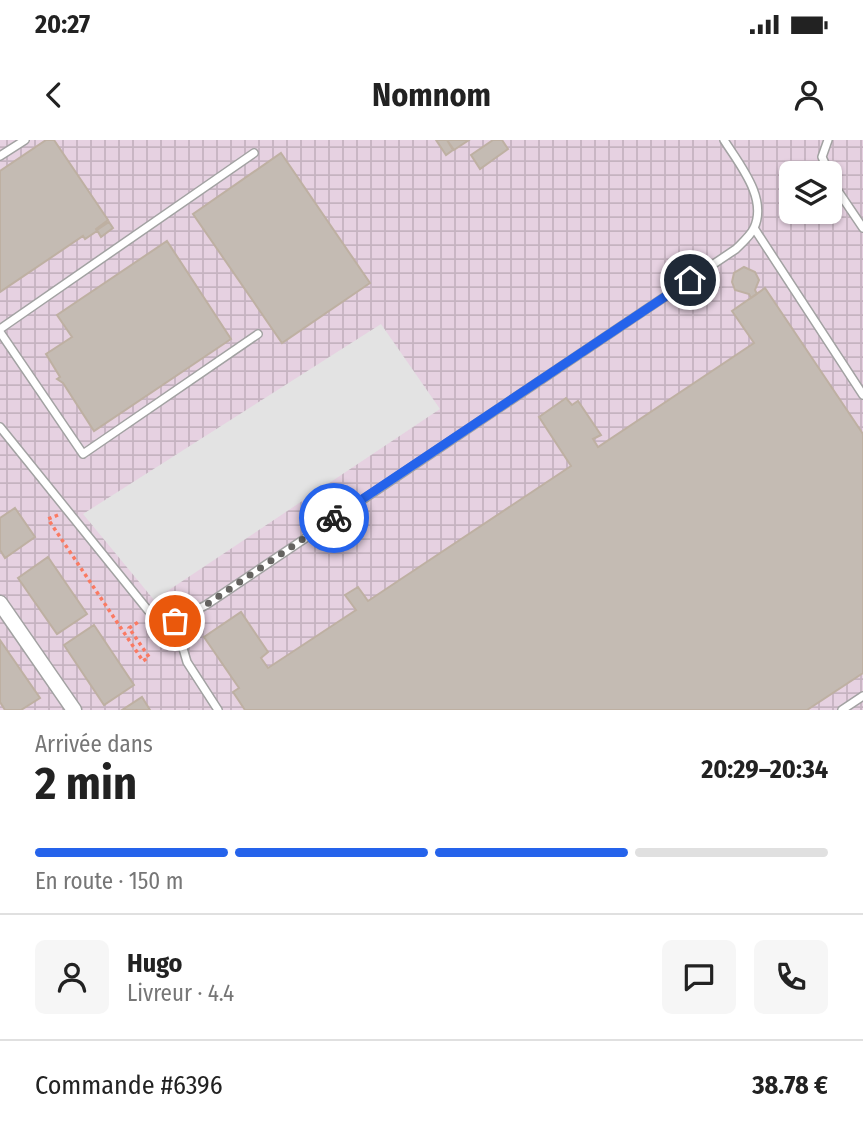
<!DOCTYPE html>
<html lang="fr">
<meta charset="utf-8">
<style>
:root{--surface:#fff;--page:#f6f6f6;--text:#222;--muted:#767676;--line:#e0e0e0;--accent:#2563eb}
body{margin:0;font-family:"Fira Sans Condensed",sans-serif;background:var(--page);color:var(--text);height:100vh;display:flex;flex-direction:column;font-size:26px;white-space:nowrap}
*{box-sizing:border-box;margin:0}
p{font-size:23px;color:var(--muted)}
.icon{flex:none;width:38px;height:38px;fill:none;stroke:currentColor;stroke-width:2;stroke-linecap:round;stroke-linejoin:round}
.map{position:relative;height:570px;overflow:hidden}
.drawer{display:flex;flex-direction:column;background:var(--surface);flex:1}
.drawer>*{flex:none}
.fabs{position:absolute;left:779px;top:21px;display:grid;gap:14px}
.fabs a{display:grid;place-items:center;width:63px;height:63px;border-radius:10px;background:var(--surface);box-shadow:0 2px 5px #0004;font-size:35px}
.pin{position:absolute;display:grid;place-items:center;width:60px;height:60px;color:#fff;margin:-30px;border:4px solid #fff;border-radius:50%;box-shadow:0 2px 7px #0007}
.courier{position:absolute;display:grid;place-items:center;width:70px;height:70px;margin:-35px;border:5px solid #2563eb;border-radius:50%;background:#fff;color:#222;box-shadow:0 2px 9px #0007}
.headline em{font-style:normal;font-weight:700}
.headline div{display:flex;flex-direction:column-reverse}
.headline{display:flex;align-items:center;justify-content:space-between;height:119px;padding:0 35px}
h1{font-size:46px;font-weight:700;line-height:52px}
.bar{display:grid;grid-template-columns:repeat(4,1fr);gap:10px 7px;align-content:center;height:84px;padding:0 35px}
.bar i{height:9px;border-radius:5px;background:var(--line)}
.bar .selected{background:var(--accent)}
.bar p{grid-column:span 4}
.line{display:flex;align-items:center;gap:18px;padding:0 35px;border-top:2px solid var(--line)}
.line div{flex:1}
.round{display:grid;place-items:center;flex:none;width:74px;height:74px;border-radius:10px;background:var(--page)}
.status{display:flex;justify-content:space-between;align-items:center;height:49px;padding:0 35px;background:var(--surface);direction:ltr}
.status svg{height:19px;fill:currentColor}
header{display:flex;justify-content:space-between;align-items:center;height:91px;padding:0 35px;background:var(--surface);font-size:32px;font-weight:700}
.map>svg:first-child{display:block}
</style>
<div class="status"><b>20:27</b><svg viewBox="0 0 49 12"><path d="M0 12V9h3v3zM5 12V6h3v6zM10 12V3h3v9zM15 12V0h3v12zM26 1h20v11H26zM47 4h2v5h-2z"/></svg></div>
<header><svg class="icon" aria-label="back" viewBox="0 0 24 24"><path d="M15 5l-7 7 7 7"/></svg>Nomnom<svg class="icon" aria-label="person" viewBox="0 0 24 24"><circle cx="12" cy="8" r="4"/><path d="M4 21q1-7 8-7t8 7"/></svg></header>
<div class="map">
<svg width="863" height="570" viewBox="0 0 863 570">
<defs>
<pattern id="industrial-grid" width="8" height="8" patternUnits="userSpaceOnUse" patternTransform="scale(1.75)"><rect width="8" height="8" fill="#e6d1e1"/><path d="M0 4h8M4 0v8" fill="none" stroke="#c5b3c0"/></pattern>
</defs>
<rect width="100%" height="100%" fill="#ede9e0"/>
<path fill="url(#industrial-grid)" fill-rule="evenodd" d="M 0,0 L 863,0 L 863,570 L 0,570 ZM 791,33 L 830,33 L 830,72 L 791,72 Z"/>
<path fill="#e3e3e3" d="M 381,184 L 440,269 L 154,460 L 83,374 Z"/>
<path fill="#c4bbb3" stroke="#beb0a2" stroke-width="2" d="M 46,0 L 54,0 L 108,80 L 96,89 L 97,91 L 85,99 L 83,96 L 0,152 L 0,31 Z
M 436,0 L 447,0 L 453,10 L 446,15 Z
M 447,0 L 469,0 L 454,10 Z
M 493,0 L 502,0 L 508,9 L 480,29 L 471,15 Z
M 281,13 L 370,143 L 282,203 L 193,74 Z
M 109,82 L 113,88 L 101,97 L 97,90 Z
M 167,101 L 231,199 L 94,291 L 63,243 L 57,239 L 60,237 L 46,214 L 72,197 L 57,175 Z
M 744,127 L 755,132 L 759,140 L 755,150 L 757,154 L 751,158 L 749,154 L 735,150 L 732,142 L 734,133 Z
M 765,148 L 863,294 L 863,533 L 807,570 L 245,570 L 233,552 L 239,548 L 204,497 L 241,472 L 268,512 L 261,518 L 268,528 L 356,470 L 345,455 L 358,447 L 368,461 L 571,326 L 539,277 L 566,258 L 572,265 L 578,261 L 601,295 L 593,299 L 598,307 L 754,203 L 732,171 Z
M 15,368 L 35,397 L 5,418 L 0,410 L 0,378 Z
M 48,417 L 87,474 L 57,494 L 18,438 Z
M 94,485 L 134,545 L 104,565 L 64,505 Z
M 0,500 L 40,558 L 21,570 L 5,570 L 0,562 Z
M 142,557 L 150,570 L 122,570 Z"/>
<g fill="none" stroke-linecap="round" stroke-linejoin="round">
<defs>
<path id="service" d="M 828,0 L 822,17 L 838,51 L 863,88
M 0,16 L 25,0
M 754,88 L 863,255
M 0,189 L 254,13
M 0,192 L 83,314 L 258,194
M 0,287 L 151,474 L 175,481 L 206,465 L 736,109 C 742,103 751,95 754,88 C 768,58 739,24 724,0
M 175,481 L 187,522 L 218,570
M 842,570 L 863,556"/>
<path id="minor" d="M 0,463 L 74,570"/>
</defs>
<use href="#service" stroke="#a2a2a2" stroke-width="10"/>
<use href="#minor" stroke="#a2a2a2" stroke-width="17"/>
<path stroke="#fa7a63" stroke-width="3.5" stroke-dasharray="3.5 3.5" stroke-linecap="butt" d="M 58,375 L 48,379 L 143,521 L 149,517 L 129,488 L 140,481"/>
<use href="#service" stroke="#fff" stroke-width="7"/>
<use href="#minor" stroke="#fff" stroke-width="14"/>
</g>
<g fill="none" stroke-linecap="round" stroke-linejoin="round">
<path stroke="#646360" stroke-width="7" stroke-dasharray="0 12.6" d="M 175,481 L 206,465 L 334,378"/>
<path stroke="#2563eb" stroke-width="9" d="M 334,378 L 690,140"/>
</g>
</svg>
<div class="fabs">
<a><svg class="icon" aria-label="layers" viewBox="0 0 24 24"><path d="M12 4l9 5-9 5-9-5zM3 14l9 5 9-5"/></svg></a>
</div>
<div class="pin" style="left:175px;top:481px;background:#ea580c"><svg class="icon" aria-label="bag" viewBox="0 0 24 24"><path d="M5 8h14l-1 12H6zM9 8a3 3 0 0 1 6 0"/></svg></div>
<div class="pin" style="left:690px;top:140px;background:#1f2937"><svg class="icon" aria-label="home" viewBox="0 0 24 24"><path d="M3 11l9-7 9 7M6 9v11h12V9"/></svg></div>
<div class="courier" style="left:334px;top:378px"><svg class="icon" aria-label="bike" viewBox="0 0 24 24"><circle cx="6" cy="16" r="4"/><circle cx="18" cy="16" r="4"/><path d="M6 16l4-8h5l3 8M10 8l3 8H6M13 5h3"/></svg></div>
</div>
<section class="drawer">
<div class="headline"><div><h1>2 min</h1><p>Arrivée dans</p></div><em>20:29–20:34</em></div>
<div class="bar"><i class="selected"></i><i class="selected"></i><i class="selected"></i><i></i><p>En route · 150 m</p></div>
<div class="line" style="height:126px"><a class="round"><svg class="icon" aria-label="person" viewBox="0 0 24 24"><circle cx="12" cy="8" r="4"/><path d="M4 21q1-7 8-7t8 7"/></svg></a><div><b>Hugo</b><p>Livreur · 4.4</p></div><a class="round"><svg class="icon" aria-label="chat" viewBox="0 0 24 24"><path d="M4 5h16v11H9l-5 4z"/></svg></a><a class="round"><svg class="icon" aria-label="phone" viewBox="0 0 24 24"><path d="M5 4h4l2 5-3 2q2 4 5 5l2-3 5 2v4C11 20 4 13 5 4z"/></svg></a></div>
<div class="line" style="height:91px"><div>Commande #6396</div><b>38.78 €</b></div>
</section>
